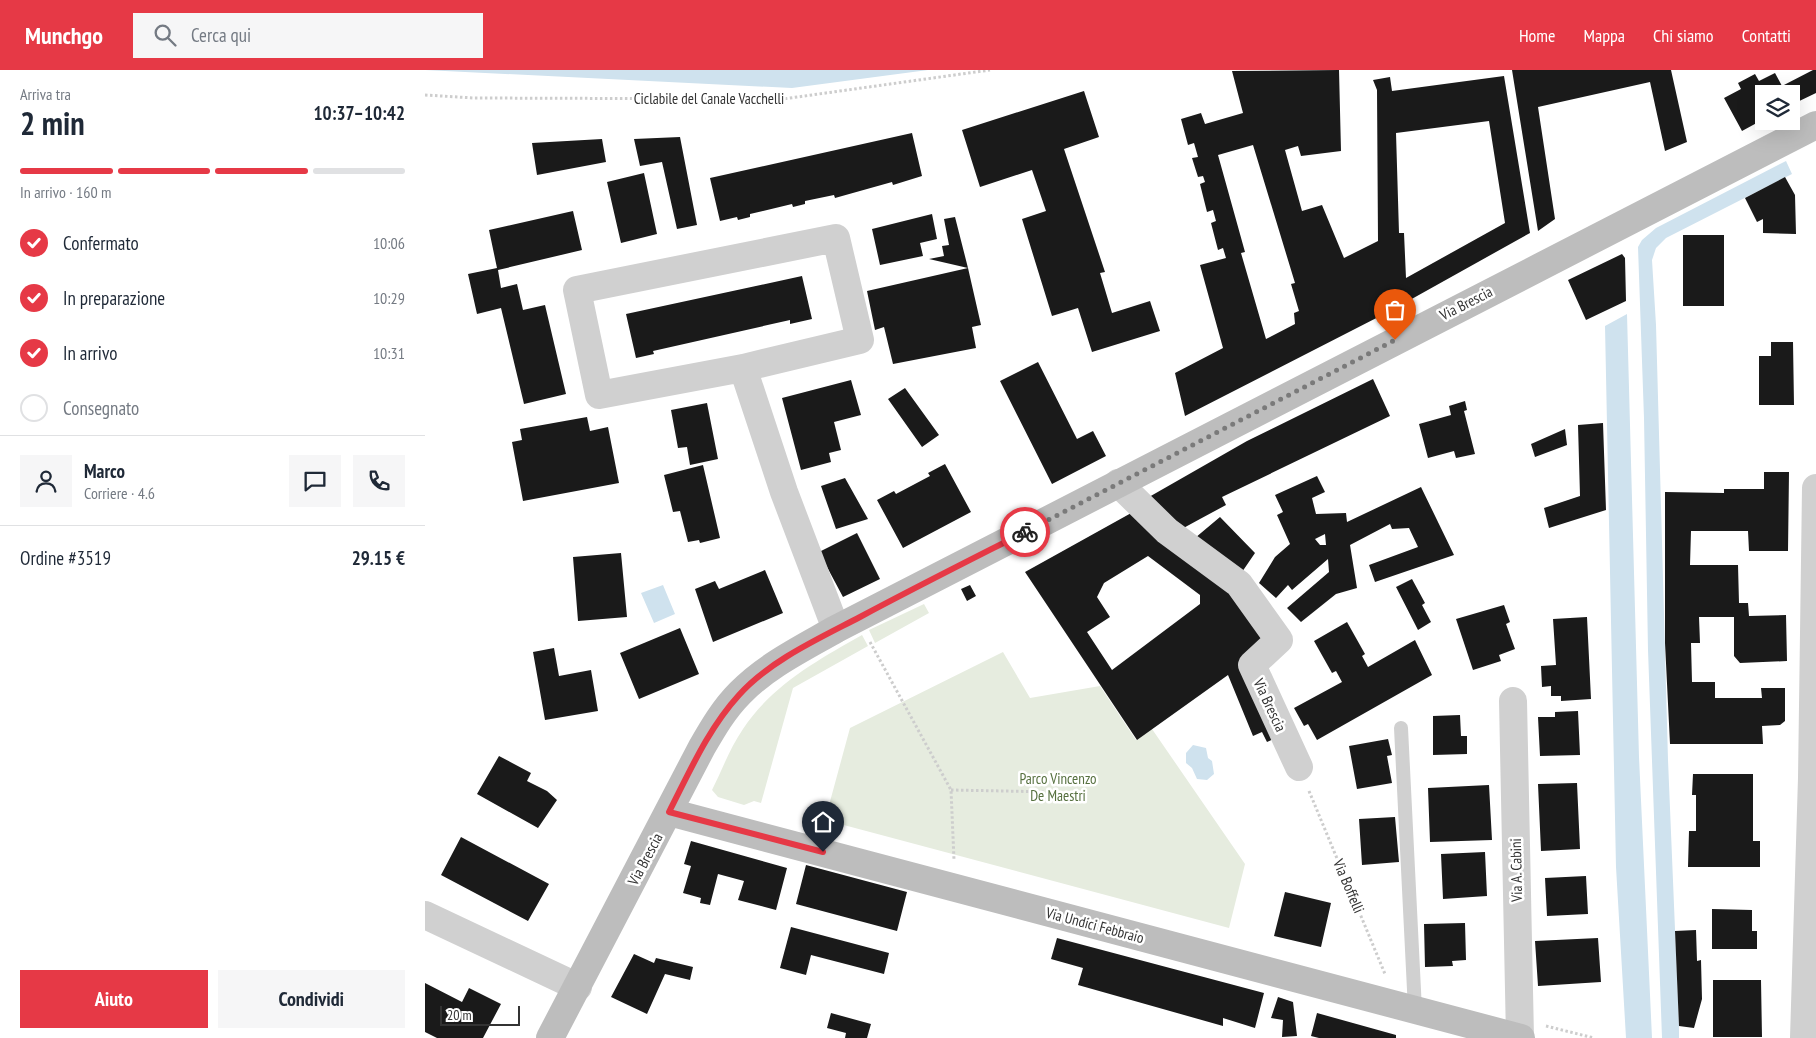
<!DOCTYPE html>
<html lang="it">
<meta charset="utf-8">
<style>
:root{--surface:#fff;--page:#f6f6f7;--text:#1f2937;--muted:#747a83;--line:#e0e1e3;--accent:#e63946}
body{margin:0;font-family:"PT Sans Narrow",sans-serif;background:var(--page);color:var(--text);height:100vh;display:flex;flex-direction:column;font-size:19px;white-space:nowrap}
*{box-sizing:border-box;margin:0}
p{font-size:16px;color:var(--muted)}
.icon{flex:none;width:28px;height:28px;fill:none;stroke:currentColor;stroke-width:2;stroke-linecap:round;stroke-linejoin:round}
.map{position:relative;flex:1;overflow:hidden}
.drawer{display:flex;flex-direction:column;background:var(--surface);width:425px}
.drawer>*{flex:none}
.fabs{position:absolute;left:1330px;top:15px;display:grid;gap:10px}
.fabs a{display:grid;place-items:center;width:45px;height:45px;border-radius:0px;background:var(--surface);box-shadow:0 5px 20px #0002;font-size:25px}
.scale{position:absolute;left:15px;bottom:12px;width:80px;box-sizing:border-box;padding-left:5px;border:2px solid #333;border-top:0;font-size:14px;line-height:18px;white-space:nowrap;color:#333;-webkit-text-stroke:4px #fff;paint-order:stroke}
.pin{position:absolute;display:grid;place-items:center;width:42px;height:42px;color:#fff;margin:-51px -21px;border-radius:50% 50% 50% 0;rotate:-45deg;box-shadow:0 0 5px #0007}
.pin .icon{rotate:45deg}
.courier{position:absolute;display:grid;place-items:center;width:50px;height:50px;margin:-25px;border:4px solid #e63946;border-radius:50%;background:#fff;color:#222;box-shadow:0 1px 6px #0007}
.overview em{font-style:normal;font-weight:700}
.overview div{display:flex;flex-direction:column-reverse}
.overview{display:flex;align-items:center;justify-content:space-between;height:85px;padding:0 20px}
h1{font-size:32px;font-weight:700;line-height:38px}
.bar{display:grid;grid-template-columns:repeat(4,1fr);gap:8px 5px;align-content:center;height:60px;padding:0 20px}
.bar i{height:6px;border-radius:4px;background:var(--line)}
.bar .on{background:var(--accent)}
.bar p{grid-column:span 4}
.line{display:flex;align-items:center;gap:12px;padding:0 20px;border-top:1px solid var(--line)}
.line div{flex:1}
.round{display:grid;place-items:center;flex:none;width:52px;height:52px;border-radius:0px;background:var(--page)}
ol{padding:0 20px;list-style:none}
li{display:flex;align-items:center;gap:15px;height:55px}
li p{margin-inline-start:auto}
li .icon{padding:5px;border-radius:50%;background:var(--accent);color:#fff;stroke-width:4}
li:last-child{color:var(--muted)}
li i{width:28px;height:28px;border:2px solid var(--line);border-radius:50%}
.cta{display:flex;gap:10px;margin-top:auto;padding:10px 20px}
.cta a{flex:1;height:58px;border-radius:0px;background:var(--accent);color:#fff;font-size:20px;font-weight:700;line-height:58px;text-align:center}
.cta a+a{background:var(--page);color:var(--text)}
header{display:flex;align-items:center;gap:30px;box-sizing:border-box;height:70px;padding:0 25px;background:var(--accent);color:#fff}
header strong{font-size:24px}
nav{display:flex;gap:28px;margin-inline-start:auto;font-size:18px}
.search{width:350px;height:45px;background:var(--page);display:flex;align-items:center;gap:12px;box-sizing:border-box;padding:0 18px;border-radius:0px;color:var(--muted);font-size:19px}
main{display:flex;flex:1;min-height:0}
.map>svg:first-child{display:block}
</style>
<header>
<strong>Munchgo</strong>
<div class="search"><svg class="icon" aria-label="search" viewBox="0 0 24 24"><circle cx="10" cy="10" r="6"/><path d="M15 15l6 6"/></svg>Cerca qui</div>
<nav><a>Home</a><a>Mappa</a><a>Chi siamo</a><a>Contatti</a></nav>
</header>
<main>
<section class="drawer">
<div class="overview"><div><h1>2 min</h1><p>Arriva tra</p></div><em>10:37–10:42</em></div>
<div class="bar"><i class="on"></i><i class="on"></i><i class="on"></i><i></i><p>In arrivo · 160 m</p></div>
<ol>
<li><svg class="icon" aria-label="check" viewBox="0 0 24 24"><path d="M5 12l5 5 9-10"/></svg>Confermato<p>10:06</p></li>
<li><svg class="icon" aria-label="check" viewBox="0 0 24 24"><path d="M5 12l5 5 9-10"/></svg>In preparazione<p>10:29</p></li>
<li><svg class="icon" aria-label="check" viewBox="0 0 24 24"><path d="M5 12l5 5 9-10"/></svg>In arrivo<p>10:31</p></li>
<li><i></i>Consegnato</li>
</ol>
<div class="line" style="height:90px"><a class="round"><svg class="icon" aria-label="person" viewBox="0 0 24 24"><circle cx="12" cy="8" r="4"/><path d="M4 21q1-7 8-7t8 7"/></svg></a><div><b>Marco</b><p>Corriere · 4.6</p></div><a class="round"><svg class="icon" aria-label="chat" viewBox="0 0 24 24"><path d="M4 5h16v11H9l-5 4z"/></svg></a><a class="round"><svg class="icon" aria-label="phone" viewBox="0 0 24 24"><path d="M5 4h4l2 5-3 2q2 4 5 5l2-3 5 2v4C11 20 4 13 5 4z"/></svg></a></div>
<div class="line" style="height:65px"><div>Ordine #3519</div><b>29.15 €</b></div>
<div class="cta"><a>Aiuto</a><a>Condividi</a></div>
</section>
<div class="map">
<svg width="1391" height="968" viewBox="0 0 1391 968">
<rect width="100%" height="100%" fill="#fff"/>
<path fill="#e6ecdf" d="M 499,534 L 504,543 L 450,573 L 444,560 Z
M 437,565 L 443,576 L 368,618 L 336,733 L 329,731 L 319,735 L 293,727 L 287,720 C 297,700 305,678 318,659 C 347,615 393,590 437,565 Z
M 578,582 L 605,628 L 675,616 L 711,670 L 727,659 L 820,794 L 804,858 L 400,750 L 425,658 Z"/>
<path fill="#cfe2ee" d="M 0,0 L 503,0 L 367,18 Z
M 1361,91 L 1367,104 L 1241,168 L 1231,178 L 1227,190 L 1231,255 L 1243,690 L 1254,956 L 1254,968 L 1237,968 L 1223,580 L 1219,348 L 1213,177 L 1217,170 L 1231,158 Z
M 1202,244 L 1214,687 L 1227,968 L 1201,968 L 1191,797 L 1180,256 Z
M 238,515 L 250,544 L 229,553 L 216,523 Z
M 768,675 L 781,678 L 783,688 L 787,691 L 789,704 L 782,710 L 772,709 L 767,698 L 761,693 L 761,683 Z"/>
<path fill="#1a1a1a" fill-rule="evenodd" d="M 914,0 L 916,81 L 876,86 L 873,76 L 860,80 L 877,141 L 897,135 L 919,188 L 953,171 L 952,20 L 948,10 L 965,7 L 967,21 L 1079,6 L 1105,163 L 967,240 L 760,346 L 750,303 L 798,278 L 775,195 L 801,188 L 798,178 L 793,180 L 786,153 L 791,151 L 788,140 L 782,142 L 775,114 L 780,112 L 778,106 L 773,107 L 767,88 L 773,87 L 769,73 L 763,75 L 756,49 L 776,43 L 780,54 L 818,43 L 807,1 ZM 1064,51 L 1080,153 L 981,208 L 979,163 L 974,163 L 971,63 ZM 828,75 L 870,213 L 866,214 L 874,241 L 869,243 L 870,254 L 841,269 L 816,183 L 820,182 L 793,85 Z
M 1087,0 L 1246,0 L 1262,72 L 1240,81 L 1225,12 L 1113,37 L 1130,149 L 1113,161 Z
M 1388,0 L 1391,0 L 1391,23 L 1366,35 L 1366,24 L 1339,24 L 1339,49 L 1317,61 L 1299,28 L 1316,19 L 1313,13 L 1330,4 L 1334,11 L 1350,3 L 1357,16 Z
M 659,21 L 674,67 L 639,79 L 680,202 L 675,203 L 687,243 L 725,231 L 735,261 L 667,282 L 653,238 L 627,246 L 597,149 L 621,141 L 607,100 L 555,117 L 537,60 Z
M 487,63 L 497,106 L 468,115 L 467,112 L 410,128 L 409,125 L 380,131 L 380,134 L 368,137 L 367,134 L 325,144 L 325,147 L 313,150 L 312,147 L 295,151 L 285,108 Z
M 255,67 L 272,155 L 252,159 L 237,92 L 215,96 L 209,69 Z
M 177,69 L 181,92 L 112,105 L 107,73 Z
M 219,103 L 232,164 L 196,173 L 182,112 Z
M 1360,107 L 1370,125 L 1371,164 L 1338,163 L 1338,149 L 1332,152 L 1320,128 Z
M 148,141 L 157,180 L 73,200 L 76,218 L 92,214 L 98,240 L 120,235 L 141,324 L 99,334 L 76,238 L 52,244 L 43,204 L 72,198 L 64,160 Z
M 507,144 L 512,169 L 495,173 L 498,186 L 455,195 L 447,159 Z
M 530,147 L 543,198 L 504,189 L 519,186 L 517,176 L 524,175 L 519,149 Z
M 1258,165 L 1299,165 L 1299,236 L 1258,236 Z
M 1197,184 L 1200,188 L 1201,231 L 1161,250 L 1143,210 Z
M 543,198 L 556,255 L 547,257 L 551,278 L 468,294 L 459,257 L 450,260 L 442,221 Z
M 377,206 L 387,249 L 365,254 L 365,250 L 228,281 L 229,284 L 211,288 L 201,244 Z
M 1346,272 L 1368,272 L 1369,335 L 1334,335 L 1334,286 L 1346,286 Z
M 613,292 L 652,369 L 668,361 L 681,386 L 627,414 L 575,311 Z
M 948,309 L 965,346 L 797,427 L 801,435 L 775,449 L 753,461 L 724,427 L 822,371 Z
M 426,310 L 436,345 L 409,352 L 416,380 L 404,383 L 406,392 L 376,400 L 357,328 Z
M 480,318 L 514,365 L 497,377 L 463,329 Z
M 1040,331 L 1042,340 L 1039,341 L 1050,384 L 1031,388 L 1029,381 L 1003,388 L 994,354 L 1026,345 L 1024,336 Z
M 282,333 L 293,389 L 265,395 L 262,377 L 253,378 L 246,340 Z
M 162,347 L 165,361 L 183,357 L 194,413 L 98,431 L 87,372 L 97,370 L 95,359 Z
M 1178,353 L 1181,440 L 1124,458 L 1119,438 L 1155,426 L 1153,355 Z
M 1140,359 L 1142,375 L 1110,387 L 1106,374 Z
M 520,394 L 546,442 L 478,478 L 452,430 L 469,421 L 471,424 L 505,406 L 503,403 Z
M 278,395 L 295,468 L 275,473 L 274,470 L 263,472 L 255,441 L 248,442 L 239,405 Z
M 1339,402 L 1364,402 L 1363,481 L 1324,481 L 1323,461 L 1266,461 L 1265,495 L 1313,495 L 1314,533 L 1323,533 L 1324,546 L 1361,545 L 1362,591 L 1315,593 L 1309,586 L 1309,547 L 1274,547 L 1275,573 L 1266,573 L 1267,612 L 1290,612 L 1290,628 L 1337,628 L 1336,618 L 1360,618 L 1360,651 L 1355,655 L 1337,656 L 1338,674 L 1245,674 L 1240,573 L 1240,422 L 1299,423 L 1299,419 L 1339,419 Z
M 892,406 L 900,422 L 887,428 L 891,444 L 921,443 L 922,452 L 996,417 L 1029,485 L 950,512 L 944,495 L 993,477 L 984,458 L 967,459 L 965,454 L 925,475 L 932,518 L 911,524 L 876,552 L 862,538 L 904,502 L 903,489 L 867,520 L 863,515 L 851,528 L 834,513 L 850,487 L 865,474 L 852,445 L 858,442 L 850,425 ZM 900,464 L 901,475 L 895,475 L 890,469 Z
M 420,408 L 443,449 L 411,459 L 396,416 Z
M 708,442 L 794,510 L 843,571 L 824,586 L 855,666 L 842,672 L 837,662 L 828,666 L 803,605 L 712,670 L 600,502 ZM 723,486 L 775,525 L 775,534 L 687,600 L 662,562 L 685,547 L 672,527 L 679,513 Z
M 795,447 L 830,483 L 817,502 L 770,468 Z
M 432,463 L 455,509 L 418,527 L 394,482 Z
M 196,483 L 202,547 L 153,551 L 148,487 Z
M 340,500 L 358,543 L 288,572 L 270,519 L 290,511 L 294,519 Z
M 987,509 L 1000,533 L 997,535 L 1006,552 L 993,560 L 971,517 Z
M 545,515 L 551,526 L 542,531 L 536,519 Z
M 1079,535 L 1085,552 L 1081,554 L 1090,579 L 1074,585 L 1076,591 L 1048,600 L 1031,549 Z
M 1162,547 L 1166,629 L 1136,631 L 1136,626 L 1126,626 L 1126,616 L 1117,617 L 1116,596 L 1131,595 L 1128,549 Z
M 922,552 L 940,584 L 937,586 L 943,597 L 990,570 L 1007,605 L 892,670 L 883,654 L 879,656 L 869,638 L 917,612 L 911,601 L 907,603 L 889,571 Z
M 255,558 L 274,604 L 214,629 L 195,583 Z
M 129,578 L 134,606 L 166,600 L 173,641 L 120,650 L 108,582 Z
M 1153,641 L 1155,685 L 1115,686 L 1113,647 L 1130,647 L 1130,642 Z
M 1035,645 L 1036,666 L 1042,666 L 1042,684 L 1008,685 L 1008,646 Z
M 963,669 L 967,685 L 962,686 L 967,713 L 932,719 L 924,676 Z
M 74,686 L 106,703 L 102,711 L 122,721 L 132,730 L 113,758 L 52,724 Z
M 1268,704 L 1328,704 L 1328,771 L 1335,771 L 1335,797 L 1263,797 L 1264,761 L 1271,761 L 1271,725 L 1267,725 Z
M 1152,713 L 1155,779 L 1116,781 L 1113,714 Z
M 1064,715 L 1067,770 L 1005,772 L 1003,718 Z
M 970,747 L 974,792 L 937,795 L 934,749 Z
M 36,767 L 124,814 L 103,851 L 16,805 Z
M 266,771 L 362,798 L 351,840 L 313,830 L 319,811 L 293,804 L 285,835 L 275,833 L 276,828 L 258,823 L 266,796 L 259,794 Z
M 1060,782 L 1062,826 L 1018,829 L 1016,784 Z
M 381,795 L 482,822 L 472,861 L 371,834 Z
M 1161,806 L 1163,844 L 1122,846 L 1120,808 Z
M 860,822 L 906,833 L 896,877 L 849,866 Z
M 1287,839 L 1327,840 L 1327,861 L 1332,861 L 1332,879 L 1287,879 Z
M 1040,853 L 1041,890 L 1027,891 L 1028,896 L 1000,897 L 999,854 Z
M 366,857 L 464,883 L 459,904 L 386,885 L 381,905 L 355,898 Z
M 1271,860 L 1272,891 L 1276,890 L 1277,929 L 1269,958 L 1254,956 L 1250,861 Z
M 632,868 L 839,923 L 830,958 L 798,948 L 798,956 L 653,915 L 658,898 L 626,889 Z
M 1173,868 L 1176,912 L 1113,916 L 1110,871 Z
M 209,884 L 229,893 L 231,888 L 268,897 L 265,910 L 240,904 L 222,944 L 186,927 Z
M 1288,910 L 1336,910 L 1337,967 L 1288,967 Z
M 0,913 L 37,932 L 44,918 L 76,934 L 58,968 L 12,968 L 0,962 Z
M 853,927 L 868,932 L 872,966 L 857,967 L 858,950 L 846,948 Z
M 406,943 L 446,954 L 442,968 L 420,968 L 421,963 L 402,958 Z
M 892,943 L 971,965 L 971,968 L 894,968 L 886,966 Z"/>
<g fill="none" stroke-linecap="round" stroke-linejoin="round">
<path stroke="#cdcdcd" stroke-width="3" stroke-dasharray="2.5 2.5" stroke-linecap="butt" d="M 0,25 L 49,28 L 358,29 L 565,0
M 445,572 L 526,720 L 529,790
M 526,720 L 631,722
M 884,721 L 960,904
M 1121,956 L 1169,968"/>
<path stroke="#d0d0d0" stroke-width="14" d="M 976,658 L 990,940"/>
<path stroke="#d0d0d0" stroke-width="28" d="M 411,168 L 435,270 L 318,298 L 174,325 L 152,220 Z
M 318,298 L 359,422 L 411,559
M 693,413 L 742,461 L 814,514 L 854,570 L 827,595 L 874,697
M 1088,631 L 1095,968
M 0,845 L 153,917
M 1379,968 L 1387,708 L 1391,418"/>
<path stroke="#bdbdbd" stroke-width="28" d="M 244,742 L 1096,968
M 125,968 L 277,677 C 288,658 299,639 315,623 C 341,596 378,578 411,559 L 1391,55"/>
</g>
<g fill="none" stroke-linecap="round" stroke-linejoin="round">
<path stroke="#7a7a7a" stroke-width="5" stroke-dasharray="0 9" d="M 600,462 L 970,270"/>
<path stroke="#e63946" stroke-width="6" d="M 398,782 L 244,742 C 265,701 283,659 314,625 C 344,591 395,568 435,547 C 489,518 545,490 600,462"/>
</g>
<g text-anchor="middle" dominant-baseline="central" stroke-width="5" stroke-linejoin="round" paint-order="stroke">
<g font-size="15" fill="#333" stroke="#fff">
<text x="284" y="28">Ciclabile del Canale Vacchelli</text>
<text transform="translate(1041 233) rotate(-27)">Via Brescia</text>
<text transform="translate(845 635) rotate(65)">Via Brescia</text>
<text transform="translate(220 789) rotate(-62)">Via Brescia</text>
<text transform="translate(1091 800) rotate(-91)">Via A. Cabini</text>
<text transform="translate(924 816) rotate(67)">Via Boffelli</text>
<text transform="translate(670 855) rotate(15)">Via Undici Febbraio</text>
</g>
<g font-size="15" fill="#56703f" stroke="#fff">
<text x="633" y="708">Parco Vincenzo<tspan x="633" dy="17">De Maestri</tspan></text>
</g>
</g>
</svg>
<div class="fabs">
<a><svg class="icon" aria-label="layers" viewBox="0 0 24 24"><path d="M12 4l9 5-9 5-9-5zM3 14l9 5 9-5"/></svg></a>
</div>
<div class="scale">20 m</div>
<div class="pin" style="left:970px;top:270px;background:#ea580c"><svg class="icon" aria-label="bag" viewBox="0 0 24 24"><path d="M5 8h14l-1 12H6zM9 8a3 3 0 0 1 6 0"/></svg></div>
<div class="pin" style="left:398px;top:782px;background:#1f2937"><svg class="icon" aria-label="home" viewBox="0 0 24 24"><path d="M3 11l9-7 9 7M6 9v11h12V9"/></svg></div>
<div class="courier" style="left:600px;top:462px"><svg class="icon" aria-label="bike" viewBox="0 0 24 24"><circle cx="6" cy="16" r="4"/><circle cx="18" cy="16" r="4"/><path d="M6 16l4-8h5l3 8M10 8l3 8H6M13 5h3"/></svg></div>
</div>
</main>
